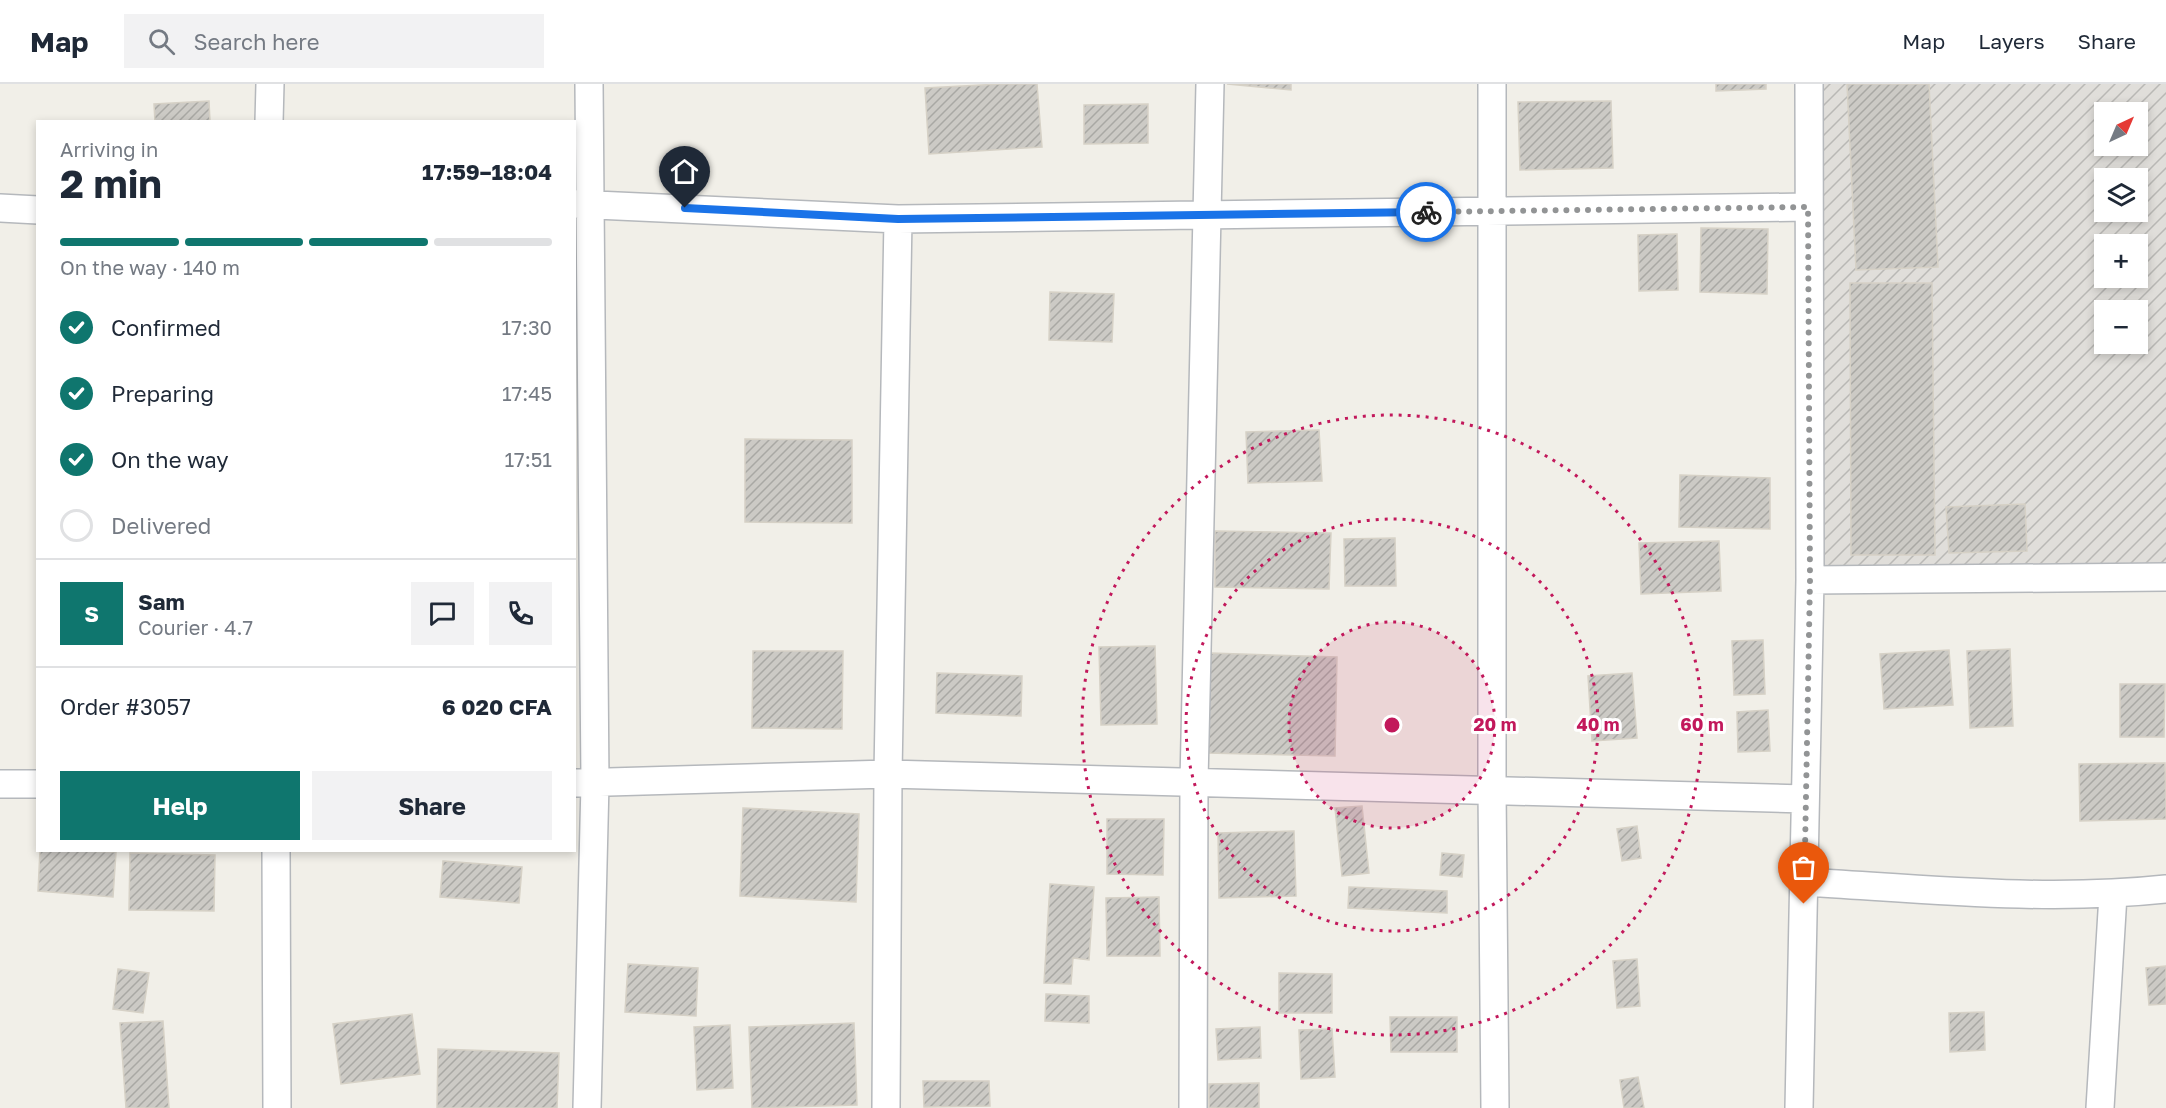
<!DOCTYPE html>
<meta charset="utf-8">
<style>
:root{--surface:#fff;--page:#f2f2f3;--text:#1f2937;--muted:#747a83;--line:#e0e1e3;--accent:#0f766e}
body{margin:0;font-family:"Golos Text",sans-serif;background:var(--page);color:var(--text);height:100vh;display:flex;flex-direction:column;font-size:22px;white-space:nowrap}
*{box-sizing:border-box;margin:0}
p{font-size:20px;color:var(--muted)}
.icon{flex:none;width:33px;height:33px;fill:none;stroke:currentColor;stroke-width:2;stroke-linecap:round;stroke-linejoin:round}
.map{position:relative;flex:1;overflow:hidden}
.sheet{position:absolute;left:36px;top:36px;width:540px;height:732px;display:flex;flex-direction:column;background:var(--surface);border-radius:0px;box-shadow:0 3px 9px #0003}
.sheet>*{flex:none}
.needle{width:39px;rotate:44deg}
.controls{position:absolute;left:2094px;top:18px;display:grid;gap:12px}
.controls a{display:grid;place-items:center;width:54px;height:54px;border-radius:0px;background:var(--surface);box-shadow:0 3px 9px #0003;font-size:30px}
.pin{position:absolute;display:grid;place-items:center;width:51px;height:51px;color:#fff;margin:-62px -26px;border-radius:50% 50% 50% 0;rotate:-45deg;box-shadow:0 0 6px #0007}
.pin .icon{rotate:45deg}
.courier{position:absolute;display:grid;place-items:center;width:60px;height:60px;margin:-30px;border:4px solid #1a73e8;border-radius:50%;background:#fff;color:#222;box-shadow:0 2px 8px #0007}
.summary em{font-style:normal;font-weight:700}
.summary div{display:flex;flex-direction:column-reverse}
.summary{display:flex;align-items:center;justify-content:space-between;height:102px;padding:0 24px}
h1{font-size:39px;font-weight:700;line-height:45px}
.bar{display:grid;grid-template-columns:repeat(4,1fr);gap:9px 6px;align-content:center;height:72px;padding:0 24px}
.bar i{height:8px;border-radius:4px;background:var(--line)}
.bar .active{background:var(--accent)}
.bar p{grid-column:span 4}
.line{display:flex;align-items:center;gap:15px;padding:0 24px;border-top:2px solid var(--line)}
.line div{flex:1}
.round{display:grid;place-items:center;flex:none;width:63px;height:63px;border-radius:0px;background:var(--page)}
ol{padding:0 24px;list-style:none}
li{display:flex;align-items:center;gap:18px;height:66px}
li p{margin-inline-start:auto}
li .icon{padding:6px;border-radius:50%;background:var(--accent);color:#fff;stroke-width:4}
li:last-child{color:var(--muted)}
li i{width:33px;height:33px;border:3px solid var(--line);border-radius:50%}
.button{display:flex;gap:12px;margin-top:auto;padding:12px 24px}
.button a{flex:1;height:69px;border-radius:0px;background:var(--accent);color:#fff;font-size:24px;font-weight:700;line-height:69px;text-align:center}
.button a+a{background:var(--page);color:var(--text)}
header{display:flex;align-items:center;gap:36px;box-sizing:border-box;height:84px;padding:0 30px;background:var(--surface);border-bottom:2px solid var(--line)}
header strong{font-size:28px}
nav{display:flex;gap:33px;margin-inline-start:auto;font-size:21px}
.search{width:420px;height:54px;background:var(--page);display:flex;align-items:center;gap:15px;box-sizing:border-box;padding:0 21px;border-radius:0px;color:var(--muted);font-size:22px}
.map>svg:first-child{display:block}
</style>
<header>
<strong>Map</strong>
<div class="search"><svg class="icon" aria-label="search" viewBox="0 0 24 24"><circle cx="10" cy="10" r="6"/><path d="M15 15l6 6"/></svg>Search here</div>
<nav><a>Map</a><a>Layers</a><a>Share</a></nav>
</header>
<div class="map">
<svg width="2166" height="1024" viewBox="0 0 2166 1024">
<defs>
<pattern id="industrial-furrows" width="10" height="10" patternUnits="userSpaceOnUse" patternTransform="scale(1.5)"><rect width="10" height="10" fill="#e0deda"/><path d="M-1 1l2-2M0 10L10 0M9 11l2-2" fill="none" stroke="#b9b8b5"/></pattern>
<pattern id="building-hatch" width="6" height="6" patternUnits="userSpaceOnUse" patternTransform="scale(1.5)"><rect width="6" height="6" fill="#cccac5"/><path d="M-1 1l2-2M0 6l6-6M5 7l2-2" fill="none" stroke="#a9a8a4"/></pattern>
</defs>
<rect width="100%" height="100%" fill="#f1efe8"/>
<path fill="url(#industrial-furrows)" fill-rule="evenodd" d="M 1810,0 L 2166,0 L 2166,492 L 1810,496 ZM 2104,28 L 2138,28 L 2138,62 L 2104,62 ZM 2104,94 L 2138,94 L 2138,128 L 2104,128 ZM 2104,160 L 2138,160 L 2138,194 L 2104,194 ZM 2104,226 L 2138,226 L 2138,260 L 2104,260 Z"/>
<path fill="url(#building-hatch)" stroke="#d6d1c6" stroke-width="1.5" d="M 1000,0 L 1037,0 L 1042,63 L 929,70 L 925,4 Z
M 1227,0 L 1291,0 L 1291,6 Z
M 1716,0 L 1766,0 L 1766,5 L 1716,7 Z
M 1847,0 L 1929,0 L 1938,183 L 1856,186 Z
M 209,17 L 210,38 L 155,38 L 154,20 Z
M 1611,17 L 1613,84 L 1520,86 L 1518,18 Z
M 1148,20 L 1148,59 L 1084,60 L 1084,21 Z
M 1701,144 L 1768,145 L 1767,210 L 1700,208 Z
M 1677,150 L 1678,206 L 1639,207 L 1638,151 Z
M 1850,199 L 1932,199 L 1935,471 L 1851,471 Z
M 1050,208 L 1114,210 L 1112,258 L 1049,256 Z
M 1319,346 L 1322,397 L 1248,399 L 1246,348 Z
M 745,355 L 852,356 L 852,439 L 745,438 Z
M 1680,391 L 1770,394 L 1770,445 L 1679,443 Z
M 2025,420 L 2027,467 L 1949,469 L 1946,423 Z
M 1215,447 L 1331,449 L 1329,505 L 1215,503 Z
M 1395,454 L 1396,502 L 1345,502 L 1344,455 Z
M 1719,457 L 1721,507 L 1641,510 L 1639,459 Z
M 1763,556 L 1765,610 L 1734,611 L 1732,557 Z
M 1155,562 L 1157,640 L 1101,641 L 1099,563 Z
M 2010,565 L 2013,642 L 1970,644 L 1967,567 Z
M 1949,566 L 1953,621 L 1884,625 L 1880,570 Z
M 753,567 L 843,567 L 842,645 L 752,644 Z
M 1210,569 L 1337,573 L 1335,672 L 1207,669 Z
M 937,589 L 1022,592 L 1021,632 L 936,629 Z
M 1632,589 L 1637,654 L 1592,657 L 1588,592 Z
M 2120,600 L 2165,600 L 2164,653 L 2120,653 Z
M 1768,626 L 1770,667 L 1738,668 L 1737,628 Z
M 2165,679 L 2166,735 L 2080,737 L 2079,680 Z
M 1362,722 L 1369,789 L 1342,792 L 1335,724 Z
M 743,724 L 859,730 L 856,818 L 740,812 Z
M 1107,735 L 1164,735 L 1163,791 L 1107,790 Z
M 1637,742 L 1641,774 L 1622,777 L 1617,745 Z
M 1294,747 L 1296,812 L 1219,814 L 1218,749 Z
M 40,766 L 116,768 L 113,813 L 38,807 Z
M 130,769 L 215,771 L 214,827 L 129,826 Z
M 1442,769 L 1464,771 L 1462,793 L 1440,791 Z
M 443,777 L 522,783 L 519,819 L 440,813 Z
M 1050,800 L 1094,803 L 1089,876 L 1073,874 L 1071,900 L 1044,899 Z
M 1349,803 L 1447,807 L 1447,829 L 1348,824 Z
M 1159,813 L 1160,872 L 1107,872 L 1106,814 Z
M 1637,875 L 1640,922 L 1617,924 L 1613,877 Z
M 628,880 L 698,884 L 696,932 L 625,928 Z
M 2166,882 L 2166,920 L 2149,921 L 2146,884 Z
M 118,885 L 149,889 L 143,929 L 113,925 Z
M 1279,889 L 1332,890 L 1332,929 L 1279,929 Z
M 1046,910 L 1089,912 L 1089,939 L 1045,937 Z
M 1984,928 L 1985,966 L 1950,968 L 1949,929 Z
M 412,930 L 420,990 L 341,1000 L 333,940 Z
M 1390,933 L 1457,933 L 1457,968 L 1391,968 Z
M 163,937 L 169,1024 L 126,1024 L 120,939 Z
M 854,939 L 857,1021 L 752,1024 L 749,943 Z
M 730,941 L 733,1004 L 697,1006 L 694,943 Z
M 1260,943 L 1261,974 L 1218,976 L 1216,945 Z
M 1332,945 L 1335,993 L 1301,995 L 1299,946 Z
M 438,965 L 559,969 L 557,1024 L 437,1024 Z
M 1638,993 L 1644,1024 L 1624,1024 L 1620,996 Z
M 923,997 L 989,997 L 990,1022 L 924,1023 Z
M 1259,999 L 1259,1024 L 1209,1024 L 1209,1000 Z"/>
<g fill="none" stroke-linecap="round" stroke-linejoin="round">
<defs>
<path id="minor" d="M 1492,0 L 1492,706 L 1495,1024
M 269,38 L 270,0
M 574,120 L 898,135 L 1808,123
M 0,124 L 38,126
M 1810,496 L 2166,493
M 574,699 L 888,690 L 1804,715
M 0,700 L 38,700
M 276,766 L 277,1024
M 1805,798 C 1925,805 2046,818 2166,805
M 587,1024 L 595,699 L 589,0
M 886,1024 L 888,690 L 898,135
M 1193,1024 L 1194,697 L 1210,0
M 1799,1024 L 1810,496 L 1809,0
M 2100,1024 L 2113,811"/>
</defs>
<use href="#minor" stroke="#b5b8bc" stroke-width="30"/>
<use href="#minor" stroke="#fff" stroke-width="27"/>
</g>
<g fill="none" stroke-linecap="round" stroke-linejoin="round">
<path stroke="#929495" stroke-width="6" stroke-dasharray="0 10.8" d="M 1426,128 L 1808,123 L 1810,496 L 1804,820"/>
<path stroke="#1a73e8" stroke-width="8" d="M 685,124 L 898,135 L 1426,128"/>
</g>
<circle cx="1392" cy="641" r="103" fill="#c2185b" fill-opacity=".12"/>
<g fill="none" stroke="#c2185b" stroke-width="3" stroke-dasharray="3 6">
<circle cx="1392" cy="641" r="103"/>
<circle cx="1392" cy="641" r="206"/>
<circle cx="1392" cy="641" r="310"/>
</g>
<circle cx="1392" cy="641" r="9" fill="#c2185b" stroke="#fff" stroke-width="3"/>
<g font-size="18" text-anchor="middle" font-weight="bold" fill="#c2185b" stroke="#fff" stroke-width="6" stroke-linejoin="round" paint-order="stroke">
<text x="1495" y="647">20 m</text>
<text x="1598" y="647">40 m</text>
<text x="1702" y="647">60 m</text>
</g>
</svg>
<div class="controls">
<a><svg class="needle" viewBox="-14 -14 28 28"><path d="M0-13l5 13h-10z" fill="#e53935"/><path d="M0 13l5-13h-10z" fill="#747a83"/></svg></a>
<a><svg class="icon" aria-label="layers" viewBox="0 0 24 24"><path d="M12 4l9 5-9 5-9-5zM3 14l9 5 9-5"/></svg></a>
<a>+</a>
<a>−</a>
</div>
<div class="pin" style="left:1804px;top:820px;background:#ea580c"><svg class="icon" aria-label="bag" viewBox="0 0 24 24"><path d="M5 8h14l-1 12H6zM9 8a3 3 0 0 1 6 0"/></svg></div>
<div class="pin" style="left:685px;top:124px;background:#1f2937"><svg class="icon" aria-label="home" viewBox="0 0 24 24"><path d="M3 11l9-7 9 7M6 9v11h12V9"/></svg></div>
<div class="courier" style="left:1426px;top:128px"><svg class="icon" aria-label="bike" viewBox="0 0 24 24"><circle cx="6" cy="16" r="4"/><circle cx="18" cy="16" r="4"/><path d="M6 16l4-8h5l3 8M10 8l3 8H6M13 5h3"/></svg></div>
<section class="sheet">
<div class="summary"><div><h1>2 min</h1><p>Arriving in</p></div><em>17:59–18:04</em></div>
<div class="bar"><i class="active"></i><i class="active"></i><i class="active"></i><i></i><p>On the way · 140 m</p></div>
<ol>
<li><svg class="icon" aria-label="check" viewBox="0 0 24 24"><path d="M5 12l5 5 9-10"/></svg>Confirmed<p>17:30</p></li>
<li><svg class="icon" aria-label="check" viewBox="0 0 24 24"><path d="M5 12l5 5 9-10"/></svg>Preparing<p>17:45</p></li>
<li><svg class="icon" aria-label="check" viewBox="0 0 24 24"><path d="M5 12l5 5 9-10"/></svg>On the way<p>17:51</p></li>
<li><i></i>Delivered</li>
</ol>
<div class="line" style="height:108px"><b class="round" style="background:var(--accent);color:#fff">S</b><div><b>Sam</b><p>Courier · 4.7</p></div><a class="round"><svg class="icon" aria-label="chat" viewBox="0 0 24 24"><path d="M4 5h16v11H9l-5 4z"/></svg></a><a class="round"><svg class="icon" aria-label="phone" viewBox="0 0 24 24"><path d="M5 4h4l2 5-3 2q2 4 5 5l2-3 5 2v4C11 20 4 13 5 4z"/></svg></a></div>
<div class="line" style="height:78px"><div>Order #3057</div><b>6 020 CFA</b></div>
<div class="button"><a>Help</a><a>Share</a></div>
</section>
</div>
